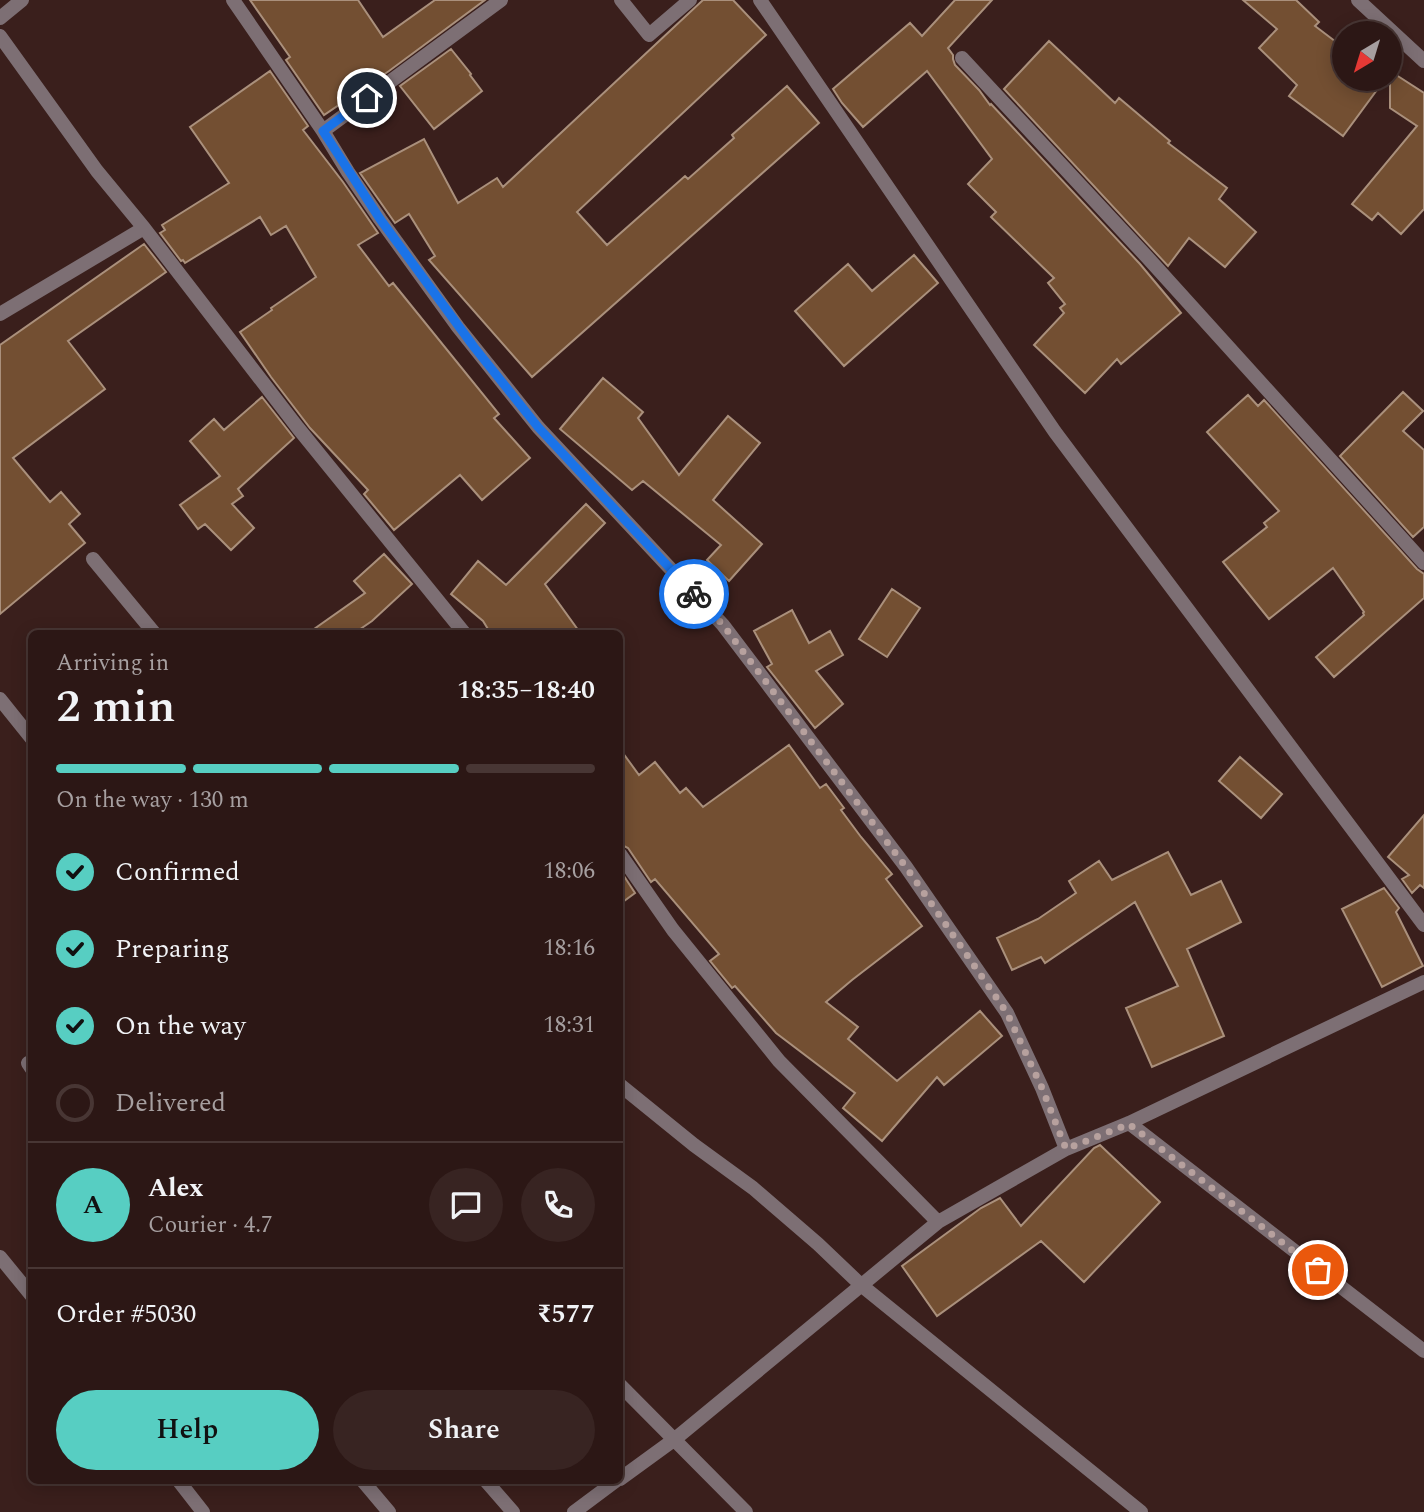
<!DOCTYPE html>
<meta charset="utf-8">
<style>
:root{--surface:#2c1715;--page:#382422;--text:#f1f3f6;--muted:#a69fa0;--line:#483634;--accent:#57cec2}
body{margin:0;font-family:Spectral,serif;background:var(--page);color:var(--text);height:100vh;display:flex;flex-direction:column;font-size:26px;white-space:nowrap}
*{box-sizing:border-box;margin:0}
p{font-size:23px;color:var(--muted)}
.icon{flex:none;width:38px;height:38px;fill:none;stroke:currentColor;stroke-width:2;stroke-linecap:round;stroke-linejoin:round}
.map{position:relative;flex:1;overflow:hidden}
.sheet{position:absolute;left:28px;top:630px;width:595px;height:854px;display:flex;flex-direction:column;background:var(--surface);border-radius:10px;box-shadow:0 4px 18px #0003,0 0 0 2px var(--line)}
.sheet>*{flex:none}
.needle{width:46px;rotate:218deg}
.fabs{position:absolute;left:1332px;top:21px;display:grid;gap:14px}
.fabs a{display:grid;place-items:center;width:70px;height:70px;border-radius:50%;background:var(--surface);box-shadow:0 4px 18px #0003,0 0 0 2px var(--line);font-size:35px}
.pin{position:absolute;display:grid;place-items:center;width:60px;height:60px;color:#fff;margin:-30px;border:4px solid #fff;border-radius:50%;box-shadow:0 2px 7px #0007}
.courier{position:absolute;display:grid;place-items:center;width:70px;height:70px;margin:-35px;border:5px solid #1a73e8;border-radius:50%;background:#fff;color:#222;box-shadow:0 2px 9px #0007}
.overview em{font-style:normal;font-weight:600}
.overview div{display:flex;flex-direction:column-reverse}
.overview{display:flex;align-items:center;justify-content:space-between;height:119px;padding:0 28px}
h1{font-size:46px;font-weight:600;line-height:52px}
.bar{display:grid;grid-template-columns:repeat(4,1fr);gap:10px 7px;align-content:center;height:84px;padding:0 28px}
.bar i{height:9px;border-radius:5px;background:var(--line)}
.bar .active{background:var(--accent)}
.bar p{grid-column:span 4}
.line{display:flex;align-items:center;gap:18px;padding:0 28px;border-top:2px solid var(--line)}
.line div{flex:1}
.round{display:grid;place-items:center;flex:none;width:74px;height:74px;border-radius:37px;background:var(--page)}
ol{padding:0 28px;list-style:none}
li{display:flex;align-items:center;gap:21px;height:77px}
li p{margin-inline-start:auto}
li .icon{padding:7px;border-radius:50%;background:var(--accent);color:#111;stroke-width:4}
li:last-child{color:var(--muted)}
li i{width:38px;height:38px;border:4px solid var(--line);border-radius:50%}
.button{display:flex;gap:14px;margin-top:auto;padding:14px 28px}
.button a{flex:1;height:80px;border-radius:42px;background:var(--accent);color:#111;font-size:28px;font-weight:600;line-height:80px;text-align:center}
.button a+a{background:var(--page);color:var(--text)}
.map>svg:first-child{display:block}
</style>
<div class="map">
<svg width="1424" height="1512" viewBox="0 0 1424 1512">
<rect width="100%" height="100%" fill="#3a1f1c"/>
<path fill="#734f32" stroke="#aa907c" stroke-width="2" d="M 250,0 L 358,0 L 383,37 L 435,0 L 485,0 L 389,71 L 324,115 L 286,60 L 290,57 Z
M 703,0 L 733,0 L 766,35 L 577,212 L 607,245 L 685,176 L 688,179 L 734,138 L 732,135 L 787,86 L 819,123 L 532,377 L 429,260 L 435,256 L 409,214 L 395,223 L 360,173 L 424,139 L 458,203 L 497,178 L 503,187 Z
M 955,0 L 992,0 L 948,48 L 953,55 L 953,59 L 955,65 L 979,90 L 990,105 L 991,104 L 1140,264 L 1181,313 L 1121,364 L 1117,359 L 1085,393 L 1034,345 L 1064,313 L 1060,308 L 1065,304 L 1048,283 L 1054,278 L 991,217 L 996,212 L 968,184 L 992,159 L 927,71 L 863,127 L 842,103 L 833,89 L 910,23 L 922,36 Z
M 1243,0 L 1296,0 L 1319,22 L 1315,26 L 1344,48 L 1344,79 L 1385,79 L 1343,136 L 1289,96 L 1297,85 L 1259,48 L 1277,29 Z
M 1049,41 L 1115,103 L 1119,98 L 1170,141 L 1168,143 L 1227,188 L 1219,199 L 1256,232 L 1225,267 L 1189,238 L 1168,266 L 1004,89 Z
M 451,49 L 471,74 L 470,75 L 482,91 L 434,129 L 400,86 Z
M 270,71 L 308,126 L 303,130 L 343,182 L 378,233 L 358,245 L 389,286 L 393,283 L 499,414 L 494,418 L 530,458 L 482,500 L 460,475 L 394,530 L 364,494 L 368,490 L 310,428 L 271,377 L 240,332 L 272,310 L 271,308 L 316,277 L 286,226 L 271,235 L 260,217 L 185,263 L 183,260 L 181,261 L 160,233 L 165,230 L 162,225 L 229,183 L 190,127 Z
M 1390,71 L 1424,93 L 1424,209 L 1401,234 L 1378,213 L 1372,220 L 1352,204 L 1417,126 L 1390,108 Z
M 144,244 L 166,272 L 68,341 L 105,389 L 13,458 L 50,502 L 61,492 L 80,514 L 69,524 L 85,543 L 0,614 L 0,345 Z
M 914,255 L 938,283 L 844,366 L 795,311 L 848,264 L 872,291 Z
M 603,378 L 643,412 L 638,418 L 679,475 L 728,416 L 760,443 L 713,500 L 762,544 L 729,581 L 707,560 L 721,545 L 643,481 L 632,490 L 560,429 Z
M 1403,392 L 1423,411 L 1403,431 L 1424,450 L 1424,527 L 1413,537 L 1340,456 Z
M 1248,395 L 1258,406 L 1264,400 L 1417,569 L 1424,574 L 1424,598 L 1334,677 L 1316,657 L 1364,615 L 1363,613 L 1364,612 L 1333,568 L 1269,619 L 1223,562 L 1267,527 L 1264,523 L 1279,511 L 1207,432 Z
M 262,397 L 294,438 L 238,489 L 243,496 L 232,504 L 254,528 L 231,550 L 205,524 L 198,529 L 180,505 L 220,476 L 190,441 L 214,419 L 224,430 Z
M 586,504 L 605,523 L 545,584 L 581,634 L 491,634 L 483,621 L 451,594 L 478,561 L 506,585 Z
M 384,554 L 412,584 L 372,621 L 353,634 L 307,634 L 365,593 L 354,581 Z
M 892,589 L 920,608 L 887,657 L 859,639 Z
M 792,610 L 809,643 L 830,631 L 843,655 L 816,671 L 843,704 L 815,728 L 767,667 L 772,664 L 754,631 Z
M 789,745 L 820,788 L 826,784 L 844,808 L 841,810 L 861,837 L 892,874 L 886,879 L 922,926 L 852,980 L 826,1002 L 858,1027 L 848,1039 L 897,1081 L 980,1011 L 1002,1036 L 944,1085 L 937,1077 L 882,1141 L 843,1108 L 855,1093 L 776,1033 L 735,986 L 732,988 L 710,961 L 719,954 L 655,879 L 651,882 L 628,848 L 620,844 L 620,749 L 639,775 L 655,762 L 680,793 L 686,788 L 703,807 Z
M 1240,757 L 1282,794 L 1261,818 L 1219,781 Z
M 1424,815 L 1424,888 L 1420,885 L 1412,893 L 1402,879 L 1409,875 L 1388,857 Z
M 1168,852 L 1191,895 L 1221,881 L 1241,922 L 1187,949 L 1224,1036 L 1152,1067 L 1126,1008 L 1178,986 L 1135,902 L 1045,963 L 1041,957 L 1012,970 L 997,938 L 1038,919 L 1076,893 L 1069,881 L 1099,861 L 1112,880 Z
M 620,870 L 635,893 L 620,904 Z
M 1384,888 L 1399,908 L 1396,912 L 1423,966 L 1382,987 L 1342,909 Z
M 1100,1145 L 1160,1202 L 1084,1282 L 1041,1241 L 937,1316 L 902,1266 L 981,1208 L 1000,1198 L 1021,1226 L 1094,1148 Z"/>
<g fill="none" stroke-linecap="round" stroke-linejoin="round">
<path stroke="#7d6f74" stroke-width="14" d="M 233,0 L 323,131 L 348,172 L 380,219 L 458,327 L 538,427 L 723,625 L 906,867 L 1007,1013 L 1042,1088 L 1066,1149 L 938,1222
M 621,0 L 649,35 L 690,0
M 760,0 L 1055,432 L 1424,925
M 1358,0 L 1424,61
M 0,18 L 22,0
M 0,36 L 97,171 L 144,228 L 298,428 L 465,634
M 962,58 L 1147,257 L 1424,563
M 323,131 L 501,0
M 0,314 L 144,228
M 93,559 L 155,634
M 0,699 L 32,739
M 620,854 L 673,930 L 779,1061 L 938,1222 L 675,1439 L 620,1479
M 28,1063 L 32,1069
M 620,1085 L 694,1145 L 753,1188 L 818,1244 L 861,1285 L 1141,1512
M 1129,1123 L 1424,1351
M 1066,1149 L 1129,1123 L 1424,982
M 0,1257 L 32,1296
M 620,1385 L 746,1512
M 178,1480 L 203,1512
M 362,1480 L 389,1512
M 485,1480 L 513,1512
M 574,1512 L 617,1480"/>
</g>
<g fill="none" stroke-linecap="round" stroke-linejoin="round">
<path stroke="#b7a19e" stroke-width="7" stroke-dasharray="0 12.6" d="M 694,594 L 723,625 L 906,867 L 1007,1013 L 1042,1088 L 1066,1149 L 1129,1124 L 1318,1270"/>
<path stroke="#1a73e8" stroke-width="9" d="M 367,98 L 323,131 L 380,219 L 474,347 L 538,427 L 694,594"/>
</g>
</svg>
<div class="fabs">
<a><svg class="needle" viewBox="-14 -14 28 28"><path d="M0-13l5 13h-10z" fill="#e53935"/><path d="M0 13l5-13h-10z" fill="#a69fa0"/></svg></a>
</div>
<div class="pin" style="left:1318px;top:1270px;background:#ea580c"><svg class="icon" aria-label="bag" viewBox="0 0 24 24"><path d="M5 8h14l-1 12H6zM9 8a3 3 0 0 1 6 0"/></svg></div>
<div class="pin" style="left:367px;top:98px;background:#1f2937"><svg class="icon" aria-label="home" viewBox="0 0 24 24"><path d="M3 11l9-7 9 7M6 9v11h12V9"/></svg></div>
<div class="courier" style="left:694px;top:594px"><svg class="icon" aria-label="bike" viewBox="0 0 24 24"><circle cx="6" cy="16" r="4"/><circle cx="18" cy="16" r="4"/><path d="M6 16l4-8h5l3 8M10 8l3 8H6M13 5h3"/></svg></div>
<section class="sheet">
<div class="overview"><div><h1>2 min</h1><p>Arriving in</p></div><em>18:35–18:40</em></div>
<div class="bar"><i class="active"></i><i class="active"></i><i class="active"></i><i></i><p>On the way · 130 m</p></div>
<ol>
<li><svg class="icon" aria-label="check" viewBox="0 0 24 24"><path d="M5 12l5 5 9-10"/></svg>Confirmed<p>18:06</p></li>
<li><svg class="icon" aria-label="check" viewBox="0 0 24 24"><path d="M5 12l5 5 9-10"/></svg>Preparing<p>18:16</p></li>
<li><svg class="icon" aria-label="check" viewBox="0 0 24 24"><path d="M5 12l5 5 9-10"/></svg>On the way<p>18:31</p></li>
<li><i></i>Delivered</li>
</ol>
<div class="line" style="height:126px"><b class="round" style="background:var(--accent);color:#111">A</b><div><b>Alex</b><p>Courier · 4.7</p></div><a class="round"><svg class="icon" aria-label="chat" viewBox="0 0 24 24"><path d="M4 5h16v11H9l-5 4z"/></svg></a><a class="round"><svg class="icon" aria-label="phone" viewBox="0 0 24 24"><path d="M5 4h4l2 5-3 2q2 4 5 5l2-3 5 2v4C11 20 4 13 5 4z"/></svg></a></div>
<div class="line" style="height:91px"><div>Order #5030</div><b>₹577</b></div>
<div class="button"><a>Help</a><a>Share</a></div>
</section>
</div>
